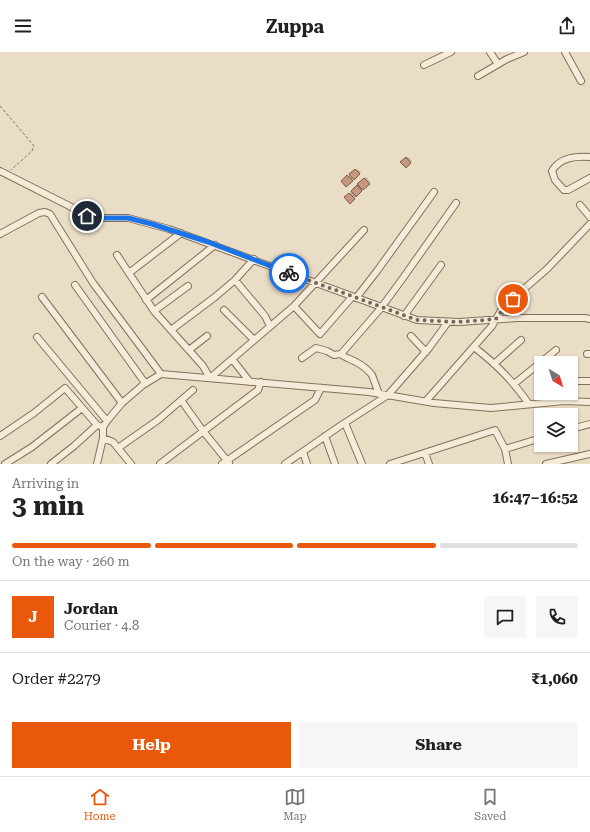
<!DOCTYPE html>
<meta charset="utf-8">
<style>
:root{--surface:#fff;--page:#f6f6f6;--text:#202124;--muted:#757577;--line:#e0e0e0;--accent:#ea580c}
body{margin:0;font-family:"Roboto Serif",serif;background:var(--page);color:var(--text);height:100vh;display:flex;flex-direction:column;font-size:15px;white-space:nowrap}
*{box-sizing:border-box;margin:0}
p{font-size:13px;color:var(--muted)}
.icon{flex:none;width:22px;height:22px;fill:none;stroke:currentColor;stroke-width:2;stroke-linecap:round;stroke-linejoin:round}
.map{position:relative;height:412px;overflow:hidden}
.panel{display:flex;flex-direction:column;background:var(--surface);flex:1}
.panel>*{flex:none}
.needle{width:26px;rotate:142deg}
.buttons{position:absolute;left:534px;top:304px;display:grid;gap:8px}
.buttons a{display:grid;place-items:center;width:44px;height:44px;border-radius:0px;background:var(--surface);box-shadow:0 1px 3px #0004;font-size:20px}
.pin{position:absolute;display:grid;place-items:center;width:34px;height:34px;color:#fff;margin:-17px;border:2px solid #fff;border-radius:50%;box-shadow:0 1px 4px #0007}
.courier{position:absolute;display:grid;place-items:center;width:40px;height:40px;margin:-20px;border:3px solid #1a73e8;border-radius:50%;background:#fff;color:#222;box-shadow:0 1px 5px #0007}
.summary em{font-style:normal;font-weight:700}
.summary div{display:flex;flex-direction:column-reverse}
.summary{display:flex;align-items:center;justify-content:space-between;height:68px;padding:0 12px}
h1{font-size:26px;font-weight:700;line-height:30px}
.bar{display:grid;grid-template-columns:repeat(4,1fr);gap:6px 4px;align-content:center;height:48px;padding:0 12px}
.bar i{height:5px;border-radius:3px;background:var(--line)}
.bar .selected{background:var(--accent)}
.bar p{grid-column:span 4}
.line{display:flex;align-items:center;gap:10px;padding:0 12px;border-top:1px solid var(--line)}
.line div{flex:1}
.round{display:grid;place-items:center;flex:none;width:42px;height:42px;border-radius:0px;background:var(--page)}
.button{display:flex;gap:8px;margin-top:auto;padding:8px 12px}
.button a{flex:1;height:46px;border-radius:0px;background:var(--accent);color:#fff;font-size:16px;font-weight:700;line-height:46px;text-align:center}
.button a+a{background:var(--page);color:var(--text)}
header{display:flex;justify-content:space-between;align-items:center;height:52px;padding:0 12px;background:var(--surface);font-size:18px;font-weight:700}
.dock{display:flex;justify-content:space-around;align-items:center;height:56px;border-top:1px solid var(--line);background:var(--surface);font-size:11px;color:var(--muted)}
.dock a{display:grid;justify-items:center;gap:2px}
.dock .selected{color:var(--accent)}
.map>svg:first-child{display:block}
</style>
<header><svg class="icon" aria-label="menu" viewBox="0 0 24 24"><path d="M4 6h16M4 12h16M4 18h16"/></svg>Zuppa<svg class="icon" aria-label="share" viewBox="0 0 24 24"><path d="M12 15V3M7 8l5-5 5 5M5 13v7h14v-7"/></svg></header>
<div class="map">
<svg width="590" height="412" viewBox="0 0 590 412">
<rect width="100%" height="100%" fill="#eaddc6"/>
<path fill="#0003" d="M 408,105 L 412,109 L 406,115 L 402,110 Z
M 357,117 L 361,120 L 346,133 L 342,129 Z
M 366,125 L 370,130 L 350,150 L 346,145 Z"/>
<path fill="#c49880" stroke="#805946" d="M 406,105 L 411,111 L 406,116 L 400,110 Z
M 355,117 L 360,122 L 354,128 L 349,122 Z
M 347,123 L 353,129 L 346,135 L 341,129 Z
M 364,126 L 370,132 L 363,138 L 357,132 Z
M 357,133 L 362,139 L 356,145 L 351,139 Z
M 349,141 L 355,147 L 350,152 L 344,145 Z"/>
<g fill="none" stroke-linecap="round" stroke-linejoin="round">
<defs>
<path id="minor" d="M 490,0 L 498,12
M 565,0 L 581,29
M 424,13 L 451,0
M 478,24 L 507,7 L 524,0
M 590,105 C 576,104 560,105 552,119 L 555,128 L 564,138 L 568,138 L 590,126
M 0,119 L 93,166 L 128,166 L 169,177 L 417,268 L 459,270 L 517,266 L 585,266 L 590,267
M 580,153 L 590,165
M 0,182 L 39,161 L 45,160 L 50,162 L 93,231 L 161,322
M 117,203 L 154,259 L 203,314 L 210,326 L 294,254 L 364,178
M 129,221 L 181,181
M 235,228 L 265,264 L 270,274
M 75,233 L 145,331
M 42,245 L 122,351
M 356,246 L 377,219 L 434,140
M 146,248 L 215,193
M 294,254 L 320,282 L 352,245
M 224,258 L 254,288
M 154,259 L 188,234
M 404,264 L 441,213
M 171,278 L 215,245 L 235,228 L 254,207
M 411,284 L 426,300
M 37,285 L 107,369
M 474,295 C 497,313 512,328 529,352
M 189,298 L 207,284
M 341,302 L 381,256 L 403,226 L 456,151
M 587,302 L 590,302
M 302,306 L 316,296 L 327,299 L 334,303 L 341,302 C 345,306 351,307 356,310 C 362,313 368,318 372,323 L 379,342
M 232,307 L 250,330
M 494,312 L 521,288
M 571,329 L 590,329
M 514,332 L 556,298
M 181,348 L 203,379 L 229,411
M 426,349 L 492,274 L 503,255 L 547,217 L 590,172
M 345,371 L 362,412
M 571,377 L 590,372
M 0,384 L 34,361 L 65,336 L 97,373
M 325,384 L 335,412
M 103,386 L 113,390 L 131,412
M 118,396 L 158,368 L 193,338
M 505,397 L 541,386
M 303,400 L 307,412
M 425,401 L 429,412
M 5,412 L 32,395 L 82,356
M 51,412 L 74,394 L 97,373 L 100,374
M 97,412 L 103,386 L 103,375 L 107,369 L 122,351 L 143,333 L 161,322 L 369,340 L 434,351 L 491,356 L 564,349 L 590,350
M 160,412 L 258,338 L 261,330
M 222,412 L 315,348 L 321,336
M 285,412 L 340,374 L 388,343 L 429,296 L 448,270
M 390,412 L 495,378 L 505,397 L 508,412
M 546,412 L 590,402"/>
</defs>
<use href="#minor" stroke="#836f5d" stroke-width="8"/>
<path stroke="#836f5d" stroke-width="1" stroke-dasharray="3 2" stroke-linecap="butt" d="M 0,54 L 30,89 L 34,94 L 32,99 L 11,118"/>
<use href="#minor" stroke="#f5ebd8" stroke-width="6"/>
</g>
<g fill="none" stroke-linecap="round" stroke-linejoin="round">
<path stroke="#74685a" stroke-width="4" stroke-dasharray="0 7.2" d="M 289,221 L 417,268 L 459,270 L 496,267 L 504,256 L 513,247"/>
<path stroke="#1a73e8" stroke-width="5" d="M 87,164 L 93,166 L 128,166 L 152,172 L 208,190 L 289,221"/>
</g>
</svg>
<div class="buttons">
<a><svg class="needle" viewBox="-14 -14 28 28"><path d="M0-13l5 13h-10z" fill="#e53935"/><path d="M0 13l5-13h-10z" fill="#757577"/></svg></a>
<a><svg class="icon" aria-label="layers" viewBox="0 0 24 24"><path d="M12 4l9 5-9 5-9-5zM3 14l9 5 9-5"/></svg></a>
</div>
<div class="pin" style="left:513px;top:247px;background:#ea580c"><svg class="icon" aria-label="bag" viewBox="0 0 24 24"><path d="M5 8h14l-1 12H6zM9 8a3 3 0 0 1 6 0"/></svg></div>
<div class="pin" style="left:87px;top:164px;background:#1f2937"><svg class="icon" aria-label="home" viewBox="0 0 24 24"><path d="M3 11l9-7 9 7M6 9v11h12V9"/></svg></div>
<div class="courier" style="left:289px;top:221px"><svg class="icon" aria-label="bike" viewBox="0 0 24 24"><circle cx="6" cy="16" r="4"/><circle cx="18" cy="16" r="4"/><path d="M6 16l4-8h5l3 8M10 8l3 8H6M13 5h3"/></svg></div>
</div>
<section class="panel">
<div class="summary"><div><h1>3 min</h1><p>Arriving in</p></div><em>16:47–16:52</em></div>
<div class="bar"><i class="selected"></i><i class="selected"></i><i class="selected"></i><i></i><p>On the way · 260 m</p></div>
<div class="line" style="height:72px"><b class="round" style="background:var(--accent);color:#fff">J</b><div><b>Jordan</b><p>Courier · 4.8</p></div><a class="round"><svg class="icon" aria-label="chat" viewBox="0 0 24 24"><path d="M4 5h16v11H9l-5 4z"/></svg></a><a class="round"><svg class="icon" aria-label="phone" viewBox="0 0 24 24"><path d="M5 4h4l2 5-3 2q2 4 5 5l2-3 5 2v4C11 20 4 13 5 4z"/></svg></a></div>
<div class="line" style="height:52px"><div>Order #2279</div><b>₹1,060</b></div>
<div class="button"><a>Help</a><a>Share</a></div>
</section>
<nav class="dock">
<a class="selected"><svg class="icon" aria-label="home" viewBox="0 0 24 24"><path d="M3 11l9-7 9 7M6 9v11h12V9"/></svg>Home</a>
<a><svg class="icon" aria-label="map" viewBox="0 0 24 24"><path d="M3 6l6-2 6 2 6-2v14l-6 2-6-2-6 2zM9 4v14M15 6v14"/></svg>Map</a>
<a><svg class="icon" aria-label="saved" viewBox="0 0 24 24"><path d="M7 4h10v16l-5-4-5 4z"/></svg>Saved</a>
</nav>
